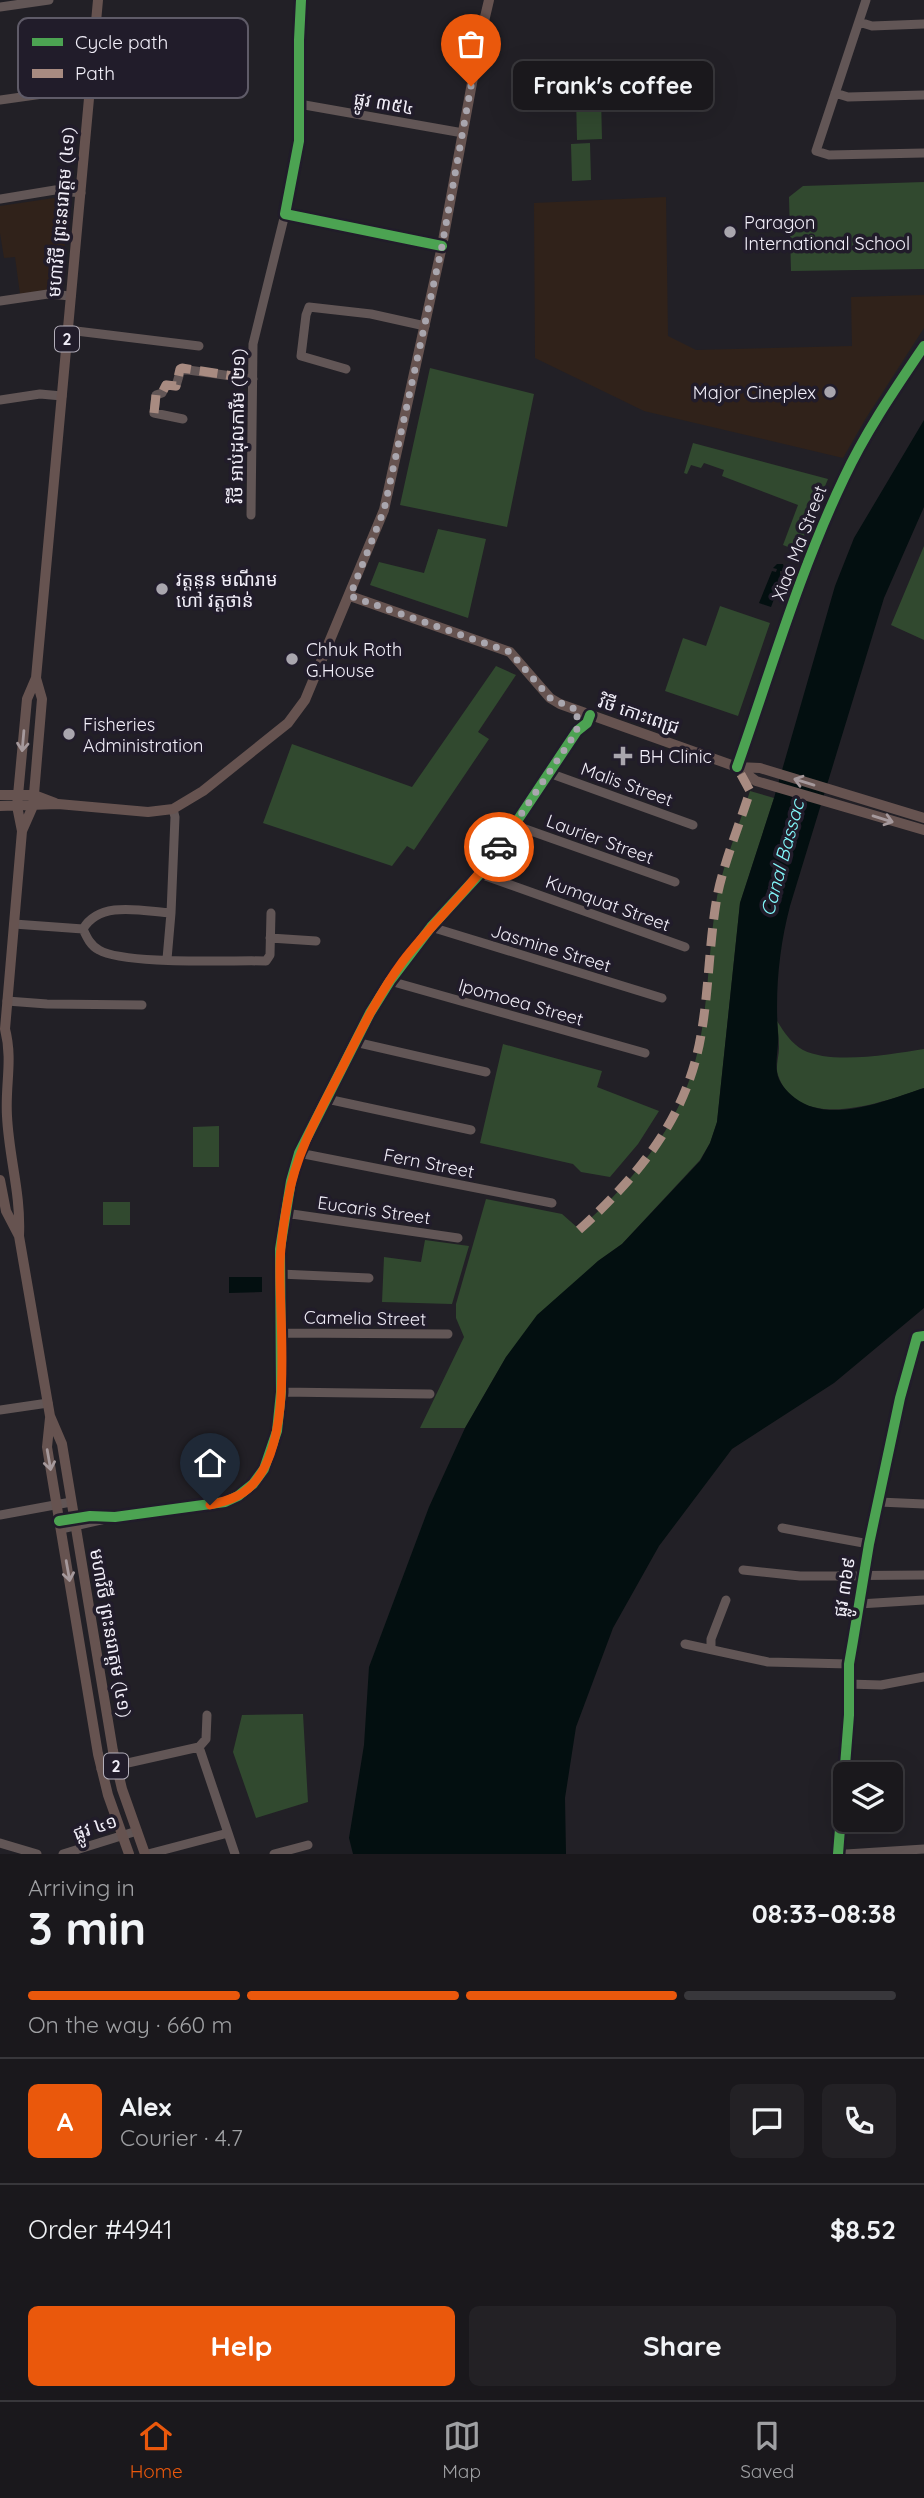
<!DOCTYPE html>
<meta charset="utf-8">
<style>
:root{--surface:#1a181c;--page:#232125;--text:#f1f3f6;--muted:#9fa0a3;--line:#38373b;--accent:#ea580c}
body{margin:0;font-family:Quicksand,"Noto Sans Khmer",sans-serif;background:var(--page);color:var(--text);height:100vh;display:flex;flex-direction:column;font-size:26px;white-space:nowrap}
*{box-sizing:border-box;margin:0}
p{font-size:23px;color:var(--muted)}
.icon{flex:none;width:38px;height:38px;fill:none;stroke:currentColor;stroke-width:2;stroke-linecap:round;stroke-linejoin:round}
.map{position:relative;height:1854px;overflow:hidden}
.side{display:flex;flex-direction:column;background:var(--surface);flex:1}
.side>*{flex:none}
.tools{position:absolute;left:833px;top:1762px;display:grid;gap:14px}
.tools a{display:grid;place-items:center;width:70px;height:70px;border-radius:10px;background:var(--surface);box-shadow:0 7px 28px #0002,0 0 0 2px var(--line);font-size:35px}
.pin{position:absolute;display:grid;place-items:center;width:60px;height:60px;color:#fff;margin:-72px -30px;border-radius:50% 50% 50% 0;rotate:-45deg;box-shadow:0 0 7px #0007}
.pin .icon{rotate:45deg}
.courier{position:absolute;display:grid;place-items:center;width:70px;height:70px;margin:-35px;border:5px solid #ea580c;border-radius:50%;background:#fff;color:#222;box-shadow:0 2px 9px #0007}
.bubble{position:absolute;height:49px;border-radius:10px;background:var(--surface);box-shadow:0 7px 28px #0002,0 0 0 2px var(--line);font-size:23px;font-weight:800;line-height:49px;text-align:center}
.overview em{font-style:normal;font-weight:800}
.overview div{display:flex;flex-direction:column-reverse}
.overview{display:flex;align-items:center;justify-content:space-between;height:119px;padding:0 28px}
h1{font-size:46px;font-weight:800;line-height:52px}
.bar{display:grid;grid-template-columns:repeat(4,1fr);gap:10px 7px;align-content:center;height:84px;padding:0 28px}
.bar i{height:9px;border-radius:5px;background:var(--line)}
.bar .selected{background:var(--accent)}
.bar p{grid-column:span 4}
.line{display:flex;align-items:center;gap:18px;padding:0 28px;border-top:2px solid var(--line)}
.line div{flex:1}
.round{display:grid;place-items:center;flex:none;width:74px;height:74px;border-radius:10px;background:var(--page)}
.action{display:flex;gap:14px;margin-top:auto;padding:14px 28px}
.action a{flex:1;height:80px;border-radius:10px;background:var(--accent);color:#fff;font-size:28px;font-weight:800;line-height:80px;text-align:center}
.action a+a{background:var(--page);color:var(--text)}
.dock{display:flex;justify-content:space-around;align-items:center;height:98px;border-top:2px solid var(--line);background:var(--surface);font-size:19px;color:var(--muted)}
.dock a{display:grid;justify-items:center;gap:4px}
.dock .selected{color:var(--accent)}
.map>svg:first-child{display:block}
</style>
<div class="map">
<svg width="924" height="1854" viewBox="0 0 924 1854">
<rect width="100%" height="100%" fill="#222026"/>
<path fill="#30221a" d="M 666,197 L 668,336 L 696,350 L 852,346 L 851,297 L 924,295 L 924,328 L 866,418 L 843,458 L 644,411 L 535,358 L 534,203 Z
M 54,198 L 68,198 L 62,288 L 20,294 L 15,257 L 4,258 L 0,233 L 0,206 Z"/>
<path fill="#31492f" d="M 576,97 L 601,97 L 602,139 L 577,140 Z
M 590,143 L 591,180 L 572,181 L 571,144 Z
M 924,182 L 924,269 L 791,271 L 789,197 L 803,186 Z
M 430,368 L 534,394 L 507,527 L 400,505 Z
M 693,443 L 828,479 L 798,551 L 783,545 L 798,505 L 722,476 L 724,470 L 704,463 L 701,468 L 691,465 L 687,474 L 684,473 Z
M 438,529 L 486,539 L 468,618 L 370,585 L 379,562 L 424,573 Z
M 924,546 L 924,640 L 891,625 Z
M 720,606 L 770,623 L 738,716 L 665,691 L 683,638 L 706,646 Z
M 496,666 L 516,675 L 478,732 L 489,739 L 414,850 L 407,846 L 392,866 L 263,823 L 292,744 L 412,787 Z
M 750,791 L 774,798 L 740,903 L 717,1122 L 710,1143 L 700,1160 L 622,1244 L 598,1261 L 506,1357 L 465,1428 L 420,1428 L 464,1337 L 456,1318 L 456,1304 L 486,1199 L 562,1214 L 579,1229 C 640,1175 687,1118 701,1035 C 709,990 709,943 717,897 C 723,865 740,823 750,791 Z
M 777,1021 C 784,1032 791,1043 803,1050 C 833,1065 892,1054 924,1049 L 924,1088 C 883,1102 798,1134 778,1075 C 775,1067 779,1057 779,1048 C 779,1039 778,1030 777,1021 Z
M 503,1044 L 602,1071 L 597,1087 L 659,1111 L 638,1144 L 610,1177 L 581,1172 L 573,1164 L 480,1143 Z
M 219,1126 L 219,1167 L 193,1167 L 193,1127 Z
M 103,1202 L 130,1202 L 130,1225 L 103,1225 Z
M 425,1240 L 469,1246 L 452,1304 L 382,1302 L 384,1257 L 421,1262 Z
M 303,1714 L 308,1802 L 256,1818 L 233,1752 L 242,1715 Z"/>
<path fill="#030f10" d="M 924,420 L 924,507 L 884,598 L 790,906 C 779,948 775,991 778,1034 C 779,1046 775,1061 777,1072 C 778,1082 787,1092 795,1098 C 830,1125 887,1100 924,1088 L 924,1308 L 834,1383 L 732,1449 L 659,1546 L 613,1628 L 576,1727 L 565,1798 L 566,1854 L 353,1854 L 349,1838 L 364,1745 L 369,1667 L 429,1507 L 465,1428 L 506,1357 L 537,1315 L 598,1261 L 622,1244 L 700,1161 L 710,1143 L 717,1122 L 740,903 L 774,798 L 835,586 L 854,538 Z
M 777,564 L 783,564 L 785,571 L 780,571 L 780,574 L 783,575 L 771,607 L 759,603 L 772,571 L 776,572 L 777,569 L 773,568 Z
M 229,1277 L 262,1277 L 262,1292 L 229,1293 Z"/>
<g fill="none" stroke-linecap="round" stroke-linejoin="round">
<path stroke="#625656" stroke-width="9" d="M 301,0 L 299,40 L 299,141 L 285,214 L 442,246
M 866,0 L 816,151 L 829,155 L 924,153
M 0,7 L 49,0
M 859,22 L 872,26 L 924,24
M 835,93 L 848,97 L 924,95
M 0,100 L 64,91 L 90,93
M 299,104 L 463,133
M 0,199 L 55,190 L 81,193
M 0,301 L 48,294 L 71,296
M 68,330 L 199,346
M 346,369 L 301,356 L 306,315 L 309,307 L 371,314 L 425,326
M 0,400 L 40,394 L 62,396
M 183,419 L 154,413 L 156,395 L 162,393 L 166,385 L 176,386 L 181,369 L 253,379
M 251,515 L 253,344 L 285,214
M 737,767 C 771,670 800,570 844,478 C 866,431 895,389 924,346
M 549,773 L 693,825
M 514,825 L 675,882
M 480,874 L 685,947
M 14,924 L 83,929
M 431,927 L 662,998
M 83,929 C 87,938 91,946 99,950 C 124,965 232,960 266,961 L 270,955 L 271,913
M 83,929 C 100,900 142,911 171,913 L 175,817 L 173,809
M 270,938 L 316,941
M 167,959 L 171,913
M 390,981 L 645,1053
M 7,1001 L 47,1004 L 142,1005
M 355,1042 L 486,1072
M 327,1099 L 471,1130
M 299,1153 L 552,1203
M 285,1213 L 458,1238
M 280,1274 L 369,1278
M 281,1333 L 448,1334
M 281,1392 L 430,1394
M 0,1410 L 48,1403
M 879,1502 L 924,1504
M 0,1515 L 71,1502
M 59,1521 L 90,1516 L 115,1517 L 225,1502 L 238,1496 L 253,1484 L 264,1469 L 277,1431 L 281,1392 L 280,1249 L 291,1181 L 299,1153 L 370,1013 L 390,981 L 431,927 L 487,866 L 577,731 L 587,723 L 590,715
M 782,1528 L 869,1544
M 61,1529 L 110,1518
M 743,1570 L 800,1576 L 924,1575
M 859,1604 L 924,1600
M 685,1644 L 768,1662 L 849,1664
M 711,1649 L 711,1639 L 726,1600
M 848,1684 L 881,1685 L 924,1677
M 199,1747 L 206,1739 L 207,1715
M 101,1769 L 199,1747 L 228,1833 L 148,1854
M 228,1833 L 235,1854
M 0,1843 L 37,1854
M 63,1854 L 137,1831
M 274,1854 L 308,1845
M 838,1854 L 849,1715 L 849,1664 L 853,1641 L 869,1544 L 900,1398 L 917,1337 L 924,1336
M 846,1854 L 924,1849"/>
<path stroke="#665350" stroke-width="10" d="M 98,0 L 36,678 L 27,699 L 17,806 L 22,831 L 5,1029 C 13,1060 5,1085 7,1116 C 9,1158 21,1193 19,1236 L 50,1416 L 62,1444 L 113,1751 L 122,1789 L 145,1854
M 350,596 L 510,652 L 550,698 L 560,704 L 737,767 L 756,781 L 924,830
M 737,767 L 760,768 L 924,818
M 0,795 L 34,795 L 55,803
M 0,806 L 58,804 L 148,812 L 173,809 L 203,791 L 288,723 L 305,700 L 384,510 L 442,246 L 481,34 L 489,0
M 22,831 L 33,806 L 42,699 L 36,678
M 0,1180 L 6,1211 L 19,1236
M 50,1418 L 47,1447 L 98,1754 L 108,1795 L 129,1854"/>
<path stroke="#a88b81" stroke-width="9" stroke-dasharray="18 9" stroke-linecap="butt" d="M 154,413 L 156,395 L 162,393 L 166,385 L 176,386 L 180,369 L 182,368 L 253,379
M 579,1230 C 639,1175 687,1118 701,1035 C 709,990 709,943 717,897 C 723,865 740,823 750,791 L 737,767"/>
<defs>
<path id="cycleway" d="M 301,0 L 299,40 L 299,141 L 285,214 L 442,246
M 737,767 C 771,670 800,570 844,478 C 866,431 895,389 924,346
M 59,1521 L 90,1516 L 115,1517 L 225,1502 L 238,1496 L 253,1484 L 264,1469 L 277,1431 L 281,1392 L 280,1249 L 291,1181 L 299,1153 L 370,1013 L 390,981 L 431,927 L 487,866 L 577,731 L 587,723 L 590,715
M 838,1854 L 849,1715 L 849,1664 L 853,1641 L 869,1544 L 900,1398 L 917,1337 L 924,1336"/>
</defs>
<use href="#cycleway" stroke="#211c2a" stroke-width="15"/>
<use href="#cycleway" stroke="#4ca352" stroke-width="10"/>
</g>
<defs><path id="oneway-shaft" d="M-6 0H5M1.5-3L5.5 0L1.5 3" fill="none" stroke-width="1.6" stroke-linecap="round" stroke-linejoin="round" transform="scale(1.75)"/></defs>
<g stroke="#a5999c">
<use href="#oneway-shaft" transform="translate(23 741) rotate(95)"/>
<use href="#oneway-shaft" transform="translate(804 782) rotate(-163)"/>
<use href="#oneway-shaft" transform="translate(883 819) rotate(17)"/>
<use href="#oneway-shaft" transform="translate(49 1460) rotate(80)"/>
<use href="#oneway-shaft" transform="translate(68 1571) rotate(80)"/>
</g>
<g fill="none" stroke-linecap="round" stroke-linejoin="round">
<path stroke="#a9a6ae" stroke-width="7" stroke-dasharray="0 12.6" d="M 471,86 L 442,246 L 384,510 L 350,596 L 510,652 L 550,698 L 579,711 L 576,720 L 577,731 L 499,847"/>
<path stroke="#ea580c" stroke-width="9" d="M 210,1505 C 226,1501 241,1497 252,1485 C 295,1441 279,1326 280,1267 C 280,1244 284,1221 288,1199 C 296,1153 319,1113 340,1072 C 359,1034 378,995 403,961 C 434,921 471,888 499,847"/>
</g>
<g fill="#a9a6ae" stroke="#211c2a" stroke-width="2.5">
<circle cx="730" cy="232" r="7"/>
<circle cx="830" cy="392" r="7"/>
<circle cx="162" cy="589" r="7"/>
<circle cx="292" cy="659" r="7"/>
<circle cx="69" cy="734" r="7"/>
<path d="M619.5 745.5h7v7h7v7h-7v7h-7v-7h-7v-7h7z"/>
</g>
<g text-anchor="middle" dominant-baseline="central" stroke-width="7" stroke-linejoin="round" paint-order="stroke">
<g fill="#211c2a" stroke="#b3afba" stroke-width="2">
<rect x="55" y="326.5" width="24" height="25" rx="5"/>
<rect x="104" y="1753.5" width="24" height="25" rx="5"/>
</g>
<g font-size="16" font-weight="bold" fill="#f1eef8">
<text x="67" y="339">2</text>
<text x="116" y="1766">2</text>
</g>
<g font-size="18" fill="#f1eef8" stroke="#211c2a">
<text transform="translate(384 103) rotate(10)">ផ្លូវ ៣៥៤</text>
<text transform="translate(61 212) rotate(-85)">មហាវិថី ព្រះនរោត្តម (៤១)</text>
<text transform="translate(237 426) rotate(-89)">វិថី អាប់ដុលការីម (២១)</text>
<text transform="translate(799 543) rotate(-69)">Xiao Ma Street</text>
<text transform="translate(639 714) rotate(19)">វិថី កោះពេជ្រ</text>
<text transform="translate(627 784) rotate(20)">Malis Street</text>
<text transform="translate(600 839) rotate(20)">Laurier Street</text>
<text transform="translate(608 903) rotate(20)">Kumquat Street</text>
<text transform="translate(551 948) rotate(17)">Jasmine Street</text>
<text transform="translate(521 1002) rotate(16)">Ipomoea Street</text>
<text transform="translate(429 1163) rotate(11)">Fern Street</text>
<text transform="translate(374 1210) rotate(8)">Eucaris Street</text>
<text transform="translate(365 1318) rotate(1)">Camelia Street</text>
<text transform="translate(844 1587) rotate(-81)">ផ្លូវ ៣៦៩</text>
<text transform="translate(111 1633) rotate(80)">មហាវិថី ព្រះនរោត្តម (៤១)</text>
<text transform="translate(95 1827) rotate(-18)">ផ្លូវ ៤១</text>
</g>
<g font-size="18" fill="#f1eef8" stroke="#211c2a" text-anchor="start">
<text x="744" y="222">Paragon<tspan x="744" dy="21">International School</tspan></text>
<text x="816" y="392" text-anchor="end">Major Cineplex</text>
<text x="176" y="579">វត្តនួន មណីរាម<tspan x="176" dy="21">ហៅ វត្តថាន់</tspan></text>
<text x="306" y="649">Chhuk Roth<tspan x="306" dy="21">G.House</tspan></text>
<text x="83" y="724">Fisheries<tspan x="83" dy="21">Administration</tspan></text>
<text x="639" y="756">BH Clinic</text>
</g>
<g font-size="19" font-style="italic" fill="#83fafd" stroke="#211c2a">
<text transform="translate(782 858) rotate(-75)">Canal Bassac</text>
</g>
</g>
<rect x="18" y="18" width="230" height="80" rx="10" fill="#211c2a" stroke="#5f5b68" stroke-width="2"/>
<rect x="32" y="38" width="31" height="8" fill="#4ca352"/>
<rect x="32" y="69" width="31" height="9" fill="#a88b81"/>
<g font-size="19" fill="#f1eef8">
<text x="75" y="49">Cycle path</text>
<text x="75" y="80">Path</text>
</g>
</svg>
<div class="tools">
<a><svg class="icon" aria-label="layers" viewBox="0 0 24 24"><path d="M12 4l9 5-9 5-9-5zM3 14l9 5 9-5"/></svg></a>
</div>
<div class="pin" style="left:471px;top:86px;background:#ea580c"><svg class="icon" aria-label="bag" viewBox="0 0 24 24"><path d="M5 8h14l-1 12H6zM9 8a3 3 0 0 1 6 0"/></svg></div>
<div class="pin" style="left:210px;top:1505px;background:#1f2937"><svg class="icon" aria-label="home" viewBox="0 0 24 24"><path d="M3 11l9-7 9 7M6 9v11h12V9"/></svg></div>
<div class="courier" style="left:499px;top:847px"><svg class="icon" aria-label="car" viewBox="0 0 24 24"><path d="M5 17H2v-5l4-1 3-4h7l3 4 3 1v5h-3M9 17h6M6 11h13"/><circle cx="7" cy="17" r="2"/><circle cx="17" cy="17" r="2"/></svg></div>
<div class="bubble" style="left:513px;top:61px;width:200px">Frank's coffee</div>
</div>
<section class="side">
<div class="overview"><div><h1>3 min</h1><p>Arriving in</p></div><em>08:33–08:38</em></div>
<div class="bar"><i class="selected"></i><i class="selected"></i><i class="selected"></i><i></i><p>On the way · 660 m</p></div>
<div class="line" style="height:126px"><b class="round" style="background:var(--accent);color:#fff">A</b><div><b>Alex</b><p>Courier · 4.7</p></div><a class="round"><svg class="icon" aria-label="chat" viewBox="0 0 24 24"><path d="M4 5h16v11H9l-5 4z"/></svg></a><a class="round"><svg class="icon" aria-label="phone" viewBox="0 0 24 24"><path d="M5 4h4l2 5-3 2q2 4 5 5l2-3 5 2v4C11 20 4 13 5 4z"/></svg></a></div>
<div class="line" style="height:91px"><div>Order #4941</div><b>$8.52</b></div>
<div class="action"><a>Help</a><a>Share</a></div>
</section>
<nav class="dock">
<a class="selected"><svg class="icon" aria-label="home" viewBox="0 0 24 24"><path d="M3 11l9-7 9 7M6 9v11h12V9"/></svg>Home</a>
<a><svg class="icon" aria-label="map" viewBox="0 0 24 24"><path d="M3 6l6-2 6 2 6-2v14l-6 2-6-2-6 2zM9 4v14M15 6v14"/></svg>Map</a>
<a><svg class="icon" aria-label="saved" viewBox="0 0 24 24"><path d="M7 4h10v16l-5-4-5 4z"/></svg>Saved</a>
</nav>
